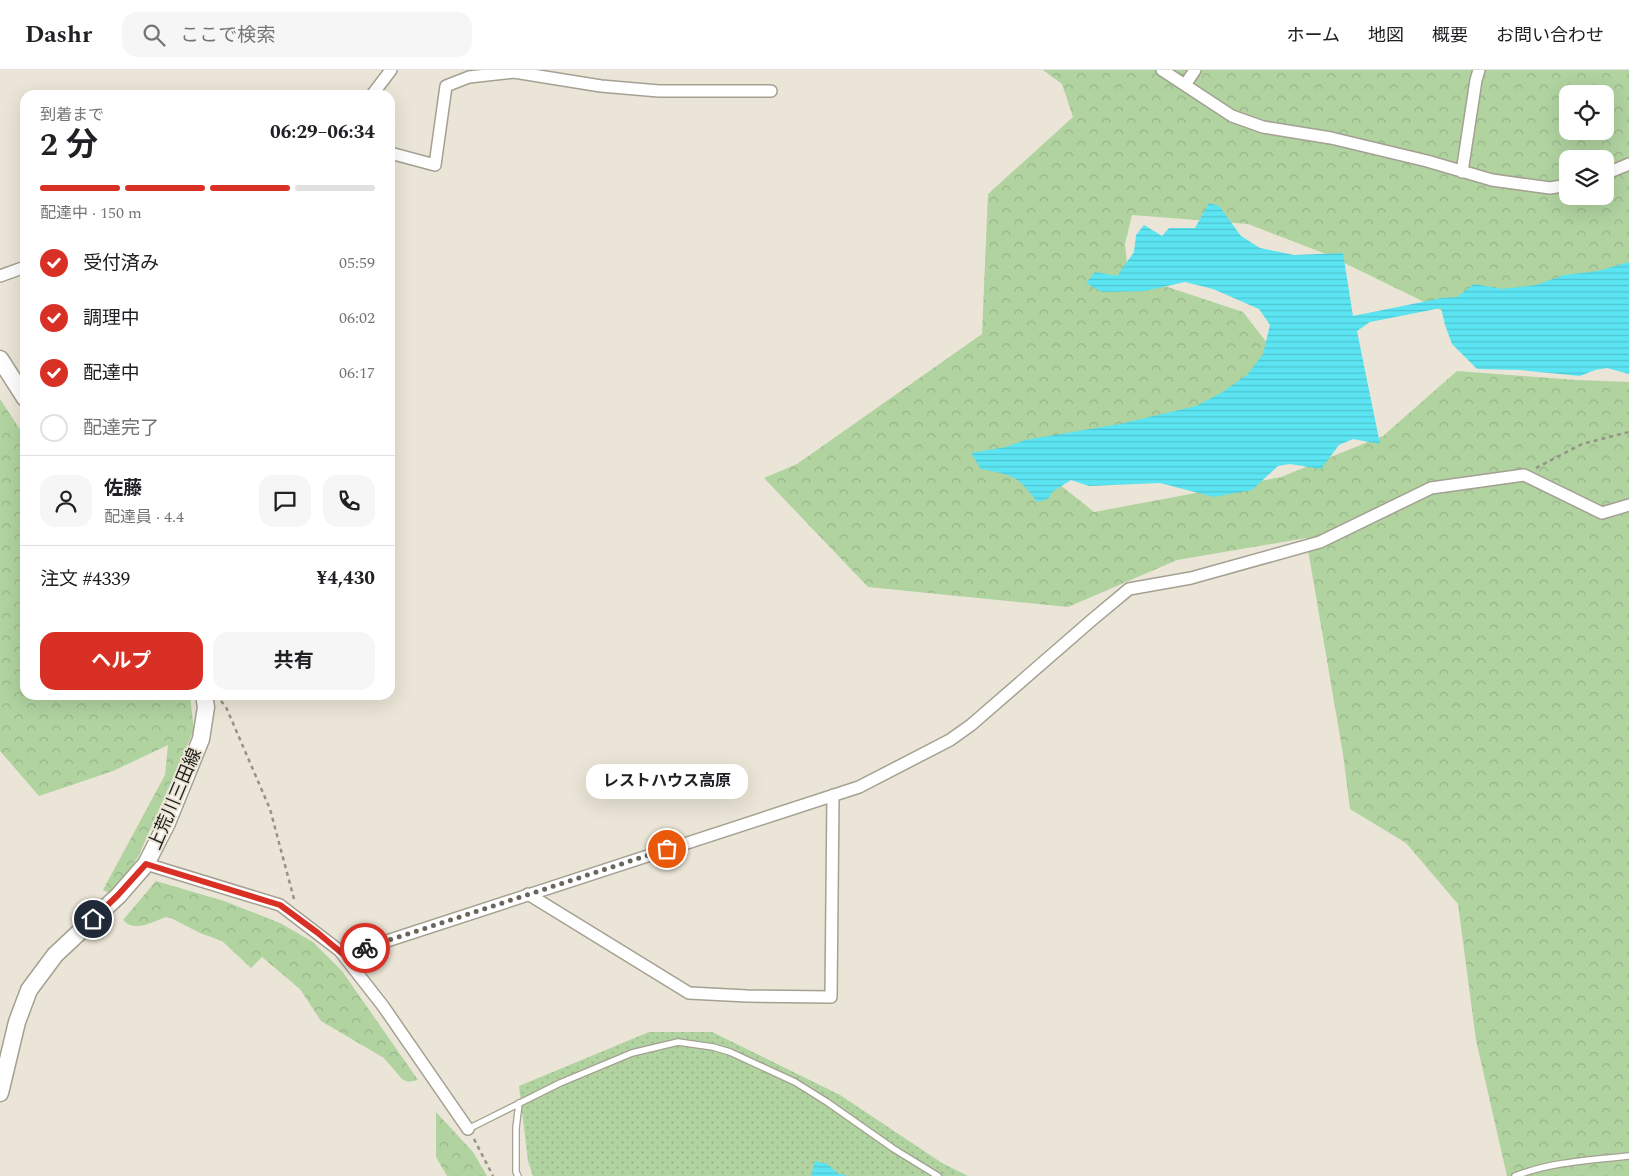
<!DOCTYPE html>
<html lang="ja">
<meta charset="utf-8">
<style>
:root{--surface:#fff;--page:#f6f6f6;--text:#202124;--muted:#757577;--line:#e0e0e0;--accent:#d93025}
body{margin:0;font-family:Spectral,"Noto Sans JP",serif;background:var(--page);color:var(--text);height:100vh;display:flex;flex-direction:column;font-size:19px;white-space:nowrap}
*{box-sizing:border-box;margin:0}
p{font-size:16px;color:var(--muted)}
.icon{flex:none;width:28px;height:28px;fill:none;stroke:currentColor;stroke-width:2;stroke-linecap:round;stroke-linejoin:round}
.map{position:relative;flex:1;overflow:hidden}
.drawer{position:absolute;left:20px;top:20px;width:375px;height:610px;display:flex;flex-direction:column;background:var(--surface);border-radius:15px;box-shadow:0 5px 20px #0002}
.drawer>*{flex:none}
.buttons{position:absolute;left:1559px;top:15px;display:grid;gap:10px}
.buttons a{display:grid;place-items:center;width:55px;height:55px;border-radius:10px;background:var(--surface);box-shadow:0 5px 20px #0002;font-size:25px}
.pin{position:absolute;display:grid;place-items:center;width:42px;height:42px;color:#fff;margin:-21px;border:2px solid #fff;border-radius:50%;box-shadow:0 1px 5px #0007}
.courier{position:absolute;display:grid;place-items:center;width:50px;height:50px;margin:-25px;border:4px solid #d93025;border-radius:50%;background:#fff;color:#222;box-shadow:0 1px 6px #0007}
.bubble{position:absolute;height:35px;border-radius:15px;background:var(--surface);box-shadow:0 5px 20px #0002;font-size:16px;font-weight:700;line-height:35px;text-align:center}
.headline em{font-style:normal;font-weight:700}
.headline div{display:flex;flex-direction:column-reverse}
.headline{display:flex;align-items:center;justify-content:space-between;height:85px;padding:0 20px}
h1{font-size:32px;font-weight:700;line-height:38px}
.bar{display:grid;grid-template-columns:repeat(4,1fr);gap:8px 5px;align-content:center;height:60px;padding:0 20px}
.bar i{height:6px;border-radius:4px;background:var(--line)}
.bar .selected{background:var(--accent)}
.bar p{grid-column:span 4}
.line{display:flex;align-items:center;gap:12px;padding:0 20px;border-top:1px solid var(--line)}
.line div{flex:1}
.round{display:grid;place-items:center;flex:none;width:52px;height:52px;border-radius:15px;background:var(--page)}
ol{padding:0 20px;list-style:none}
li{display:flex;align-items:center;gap:15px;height:55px}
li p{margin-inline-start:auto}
li .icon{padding:5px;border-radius:50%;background:var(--accent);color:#fff;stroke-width:4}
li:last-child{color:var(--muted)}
li i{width:28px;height:28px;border:2px solid var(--line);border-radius:50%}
.cta{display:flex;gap:10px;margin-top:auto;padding:10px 20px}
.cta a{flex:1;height:58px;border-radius:15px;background:var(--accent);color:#fff;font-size:20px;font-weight:700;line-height:58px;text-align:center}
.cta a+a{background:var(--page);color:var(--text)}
header{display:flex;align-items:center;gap:30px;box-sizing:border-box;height:70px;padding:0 25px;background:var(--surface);border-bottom:1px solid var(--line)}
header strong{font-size:24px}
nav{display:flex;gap:28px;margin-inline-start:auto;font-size:18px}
.search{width:350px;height:45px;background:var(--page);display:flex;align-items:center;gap:12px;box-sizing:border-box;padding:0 18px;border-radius:15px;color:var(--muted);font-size:19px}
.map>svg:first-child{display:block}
</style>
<header>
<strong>Dashr</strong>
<div class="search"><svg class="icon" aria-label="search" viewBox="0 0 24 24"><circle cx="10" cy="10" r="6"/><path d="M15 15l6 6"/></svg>ここで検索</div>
<nav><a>ホーム</a><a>地図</a><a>概要</a><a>お問い合わせ</a></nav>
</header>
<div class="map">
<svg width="1629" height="1106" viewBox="0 0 1629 1106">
<defs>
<pattern id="grass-dots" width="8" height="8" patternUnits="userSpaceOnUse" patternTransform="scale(1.25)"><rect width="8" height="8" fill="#b0d3a0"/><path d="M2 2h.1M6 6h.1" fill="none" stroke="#97b589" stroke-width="1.8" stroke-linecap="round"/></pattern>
<pattern id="forest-crowns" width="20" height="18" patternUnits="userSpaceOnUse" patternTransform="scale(1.25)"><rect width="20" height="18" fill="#b0d3a0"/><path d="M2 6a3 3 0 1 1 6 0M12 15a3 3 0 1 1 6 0" fill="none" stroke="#97b589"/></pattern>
<pattern id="water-rules" width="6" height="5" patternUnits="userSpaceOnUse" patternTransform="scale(1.25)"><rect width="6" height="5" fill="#5be4f2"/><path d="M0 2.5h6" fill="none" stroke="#4fc3cf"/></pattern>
</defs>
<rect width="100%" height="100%" fill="#eae5d6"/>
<path fill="url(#grass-dots)" d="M 649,962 L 712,962 L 840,1025 L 942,1093 L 968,1106 L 533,1106 L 528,1091 L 519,1016 Z"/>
<path fill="url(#forest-crowns)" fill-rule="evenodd" d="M 1043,0 L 1629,0 L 1629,200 L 1451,245 L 1326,184 L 1248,154 L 1132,145 L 1125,174 L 1128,204 L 1243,242 L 1275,283 L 1217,354 L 1024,386 L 1094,442 L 1281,407 L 1383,366 L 1457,301 L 1576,310 L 1629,312 L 1629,1106 L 1507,1106 L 1476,970 L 1458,834 L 1406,773 L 1350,739 L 1343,684 L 1306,468 L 1177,490 L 1068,537 L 868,517 L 764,408 L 797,394 L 982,264 L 988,124 L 1073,47 L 1062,14 ZM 1568,24 L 1605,24 L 1605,61 L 1568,61 ZM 1568,89 L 1605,89 L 1605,126 L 1568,126 Z
M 0,329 L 25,367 L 25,625 L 190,625 L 194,660 L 138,787 L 112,824 L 103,820 L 165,705 L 168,675 L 113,701 L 39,726 L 0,681 Z
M 156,811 L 224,831 L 280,853 L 313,872 L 342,901 L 418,1010 L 408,1012 L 402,1009 L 384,988 L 321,951 L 300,919 L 262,887 L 251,898 L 222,871 L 200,863 L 171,848 L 166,847 C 152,852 135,863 123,850 Z
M 436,1042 L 473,1082 L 487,1106 L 447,1106 L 436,1087 Z"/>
<path fill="url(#water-rules)" d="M 1209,133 L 1219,136 L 1241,166 L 1260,178 L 1294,185 L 1343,183 L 1353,246 L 1442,228 L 1457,227 L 1474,214 L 1502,219 L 1536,215 L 1564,205 L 1598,201 L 1629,192 L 1629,304 L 1607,298 L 1595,300 L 1580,306 L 1520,300 L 1477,299 L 1452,274 L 1445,255 L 1441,238 L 1370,252 L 1357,261 L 1380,374 L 1353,369 L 1339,375 L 1321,399 L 1290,394 L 1278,396 L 1252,420 L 1214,427 L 1160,413 L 1089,416 L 1071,410 L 1052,422 L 1048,429 L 1037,432 C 1016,404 1014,406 981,399 L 971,383 L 1006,377 L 1025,370 L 1120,354 L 1196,336 L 1221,323 L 1247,305 L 1263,284 L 1270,255 L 1259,239 L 1213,219 L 1185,212 L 1145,221 L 1102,222 L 1086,213 L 1095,202 L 1117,206 L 1134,182 L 1136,165 L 1144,155 L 1162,166 L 1169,158 L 1195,158 Z
M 815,1091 L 827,1094 L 839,1104 L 849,1106 L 811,1106 Z"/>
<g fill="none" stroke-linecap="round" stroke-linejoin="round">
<defs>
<path id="lane" d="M 468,1059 L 560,1013 L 632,983 L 678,972 L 713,977 L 730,982 L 795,1012 L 827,1032 L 894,1079 L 938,1106
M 518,1106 L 516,1102 L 516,1058 L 519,1033
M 1515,1106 C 1551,1092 1591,1090 1629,1086"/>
<path id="street" d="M 1162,0 L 1232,46 L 1263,57 L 1331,68 L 1427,91 L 1492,110 L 1550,118 L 1568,115
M 1185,15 L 1195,0
M 372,25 L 391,0
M 390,83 L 435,95 L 446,16 L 469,7 L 514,2 L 601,16 L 659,21 L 771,21
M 1462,102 L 1476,10 L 1479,0
M 1605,104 L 1629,94
M 0,206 L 25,197
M 146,794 L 280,835 L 340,881 L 383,936 L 468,1059
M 528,824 L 689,923 L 747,926 L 831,927 L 833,725
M 344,885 L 859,717 L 950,670 L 971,655 L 1093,549 L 1129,519 L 1191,508 L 1320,472 L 1431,418 L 1524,405 L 1602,443 L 1629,435"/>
<path id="secondary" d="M 0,289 L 25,328
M 0,1023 L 17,952 L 29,920 L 55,885 L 119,825 L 146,794 L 167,753 L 201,669 L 206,637 L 204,625"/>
</defs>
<use href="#lane" stroke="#a4a092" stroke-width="8"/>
<use href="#street" stroke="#a4a092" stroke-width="14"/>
<use href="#secondary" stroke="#a4a092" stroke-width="19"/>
<path stroke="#959287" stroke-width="2.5" stroke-dasharray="4 4" stroke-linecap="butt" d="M 1536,398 L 1582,374 L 1629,362
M 221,631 L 226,637 L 270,739 L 294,829
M 474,1069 L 493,1106"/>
<use href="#lane" stroke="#fff" stroke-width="5.5"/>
<use href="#street" stroke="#fff" stroke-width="11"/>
<use href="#secondary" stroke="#fff" stroke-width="16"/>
</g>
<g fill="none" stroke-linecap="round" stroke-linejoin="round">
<path stroke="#69665d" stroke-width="5" stroke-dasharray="0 9" d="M 365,878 L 667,779"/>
<path stroke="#d93025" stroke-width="6" d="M 93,849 L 118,825 L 146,794 L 280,835 L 318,863 L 344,885 L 365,878"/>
</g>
<g text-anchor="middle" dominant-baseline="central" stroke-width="4" stroke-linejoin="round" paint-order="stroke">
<g font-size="18" fill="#23221c" stroke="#eae5d6">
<text transform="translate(175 729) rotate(-67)">上荒川三田線</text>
</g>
</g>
</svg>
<div class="buttons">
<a><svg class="icon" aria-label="locate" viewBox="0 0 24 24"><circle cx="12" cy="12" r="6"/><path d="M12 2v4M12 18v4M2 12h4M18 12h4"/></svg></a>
<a><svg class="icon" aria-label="layers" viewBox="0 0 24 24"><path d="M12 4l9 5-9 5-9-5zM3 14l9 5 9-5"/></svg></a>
</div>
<div class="pin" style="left:667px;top:779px;background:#ea580c"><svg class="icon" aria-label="bag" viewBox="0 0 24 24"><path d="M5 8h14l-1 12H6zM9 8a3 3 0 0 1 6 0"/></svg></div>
<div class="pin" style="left:93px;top:849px;background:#1f2937"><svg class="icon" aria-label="home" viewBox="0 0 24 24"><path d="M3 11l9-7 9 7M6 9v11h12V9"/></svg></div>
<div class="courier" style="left:365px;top:878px"><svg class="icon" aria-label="bike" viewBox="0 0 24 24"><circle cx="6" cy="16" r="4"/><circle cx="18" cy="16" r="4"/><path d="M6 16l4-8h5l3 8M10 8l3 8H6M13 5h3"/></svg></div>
<div class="bubble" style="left:586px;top:694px;width:162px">レストハウス高原</div>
<section class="drawer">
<div class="headline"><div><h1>2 分</h1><p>到着まで</p></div><em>06:29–06:34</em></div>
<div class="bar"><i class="selected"></i><i class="selected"></i><i class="selected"></i><i></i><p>配達中 · 150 m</p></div>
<ol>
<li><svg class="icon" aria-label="check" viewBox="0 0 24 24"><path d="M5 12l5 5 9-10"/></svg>受付済み<p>05:59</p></li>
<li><svg class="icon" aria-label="check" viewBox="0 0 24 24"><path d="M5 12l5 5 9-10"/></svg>調理中<p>06:02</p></li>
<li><svg class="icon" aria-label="check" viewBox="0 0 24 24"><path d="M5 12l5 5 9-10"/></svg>配達中<p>06:17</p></li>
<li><i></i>配達完了</li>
</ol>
<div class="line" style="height:90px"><a class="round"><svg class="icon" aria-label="person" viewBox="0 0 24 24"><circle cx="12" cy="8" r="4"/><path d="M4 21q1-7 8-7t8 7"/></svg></a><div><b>佐藤</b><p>配達員 · 4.4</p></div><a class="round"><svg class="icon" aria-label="chat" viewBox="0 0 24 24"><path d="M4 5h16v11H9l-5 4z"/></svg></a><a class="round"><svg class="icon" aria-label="phone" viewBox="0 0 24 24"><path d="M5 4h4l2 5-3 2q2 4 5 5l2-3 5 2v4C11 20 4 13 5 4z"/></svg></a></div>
<div class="line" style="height:65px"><div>注文 #4339</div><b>¥4,430</b></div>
<div class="cta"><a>ヘルプ</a><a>共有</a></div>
</section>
</div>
